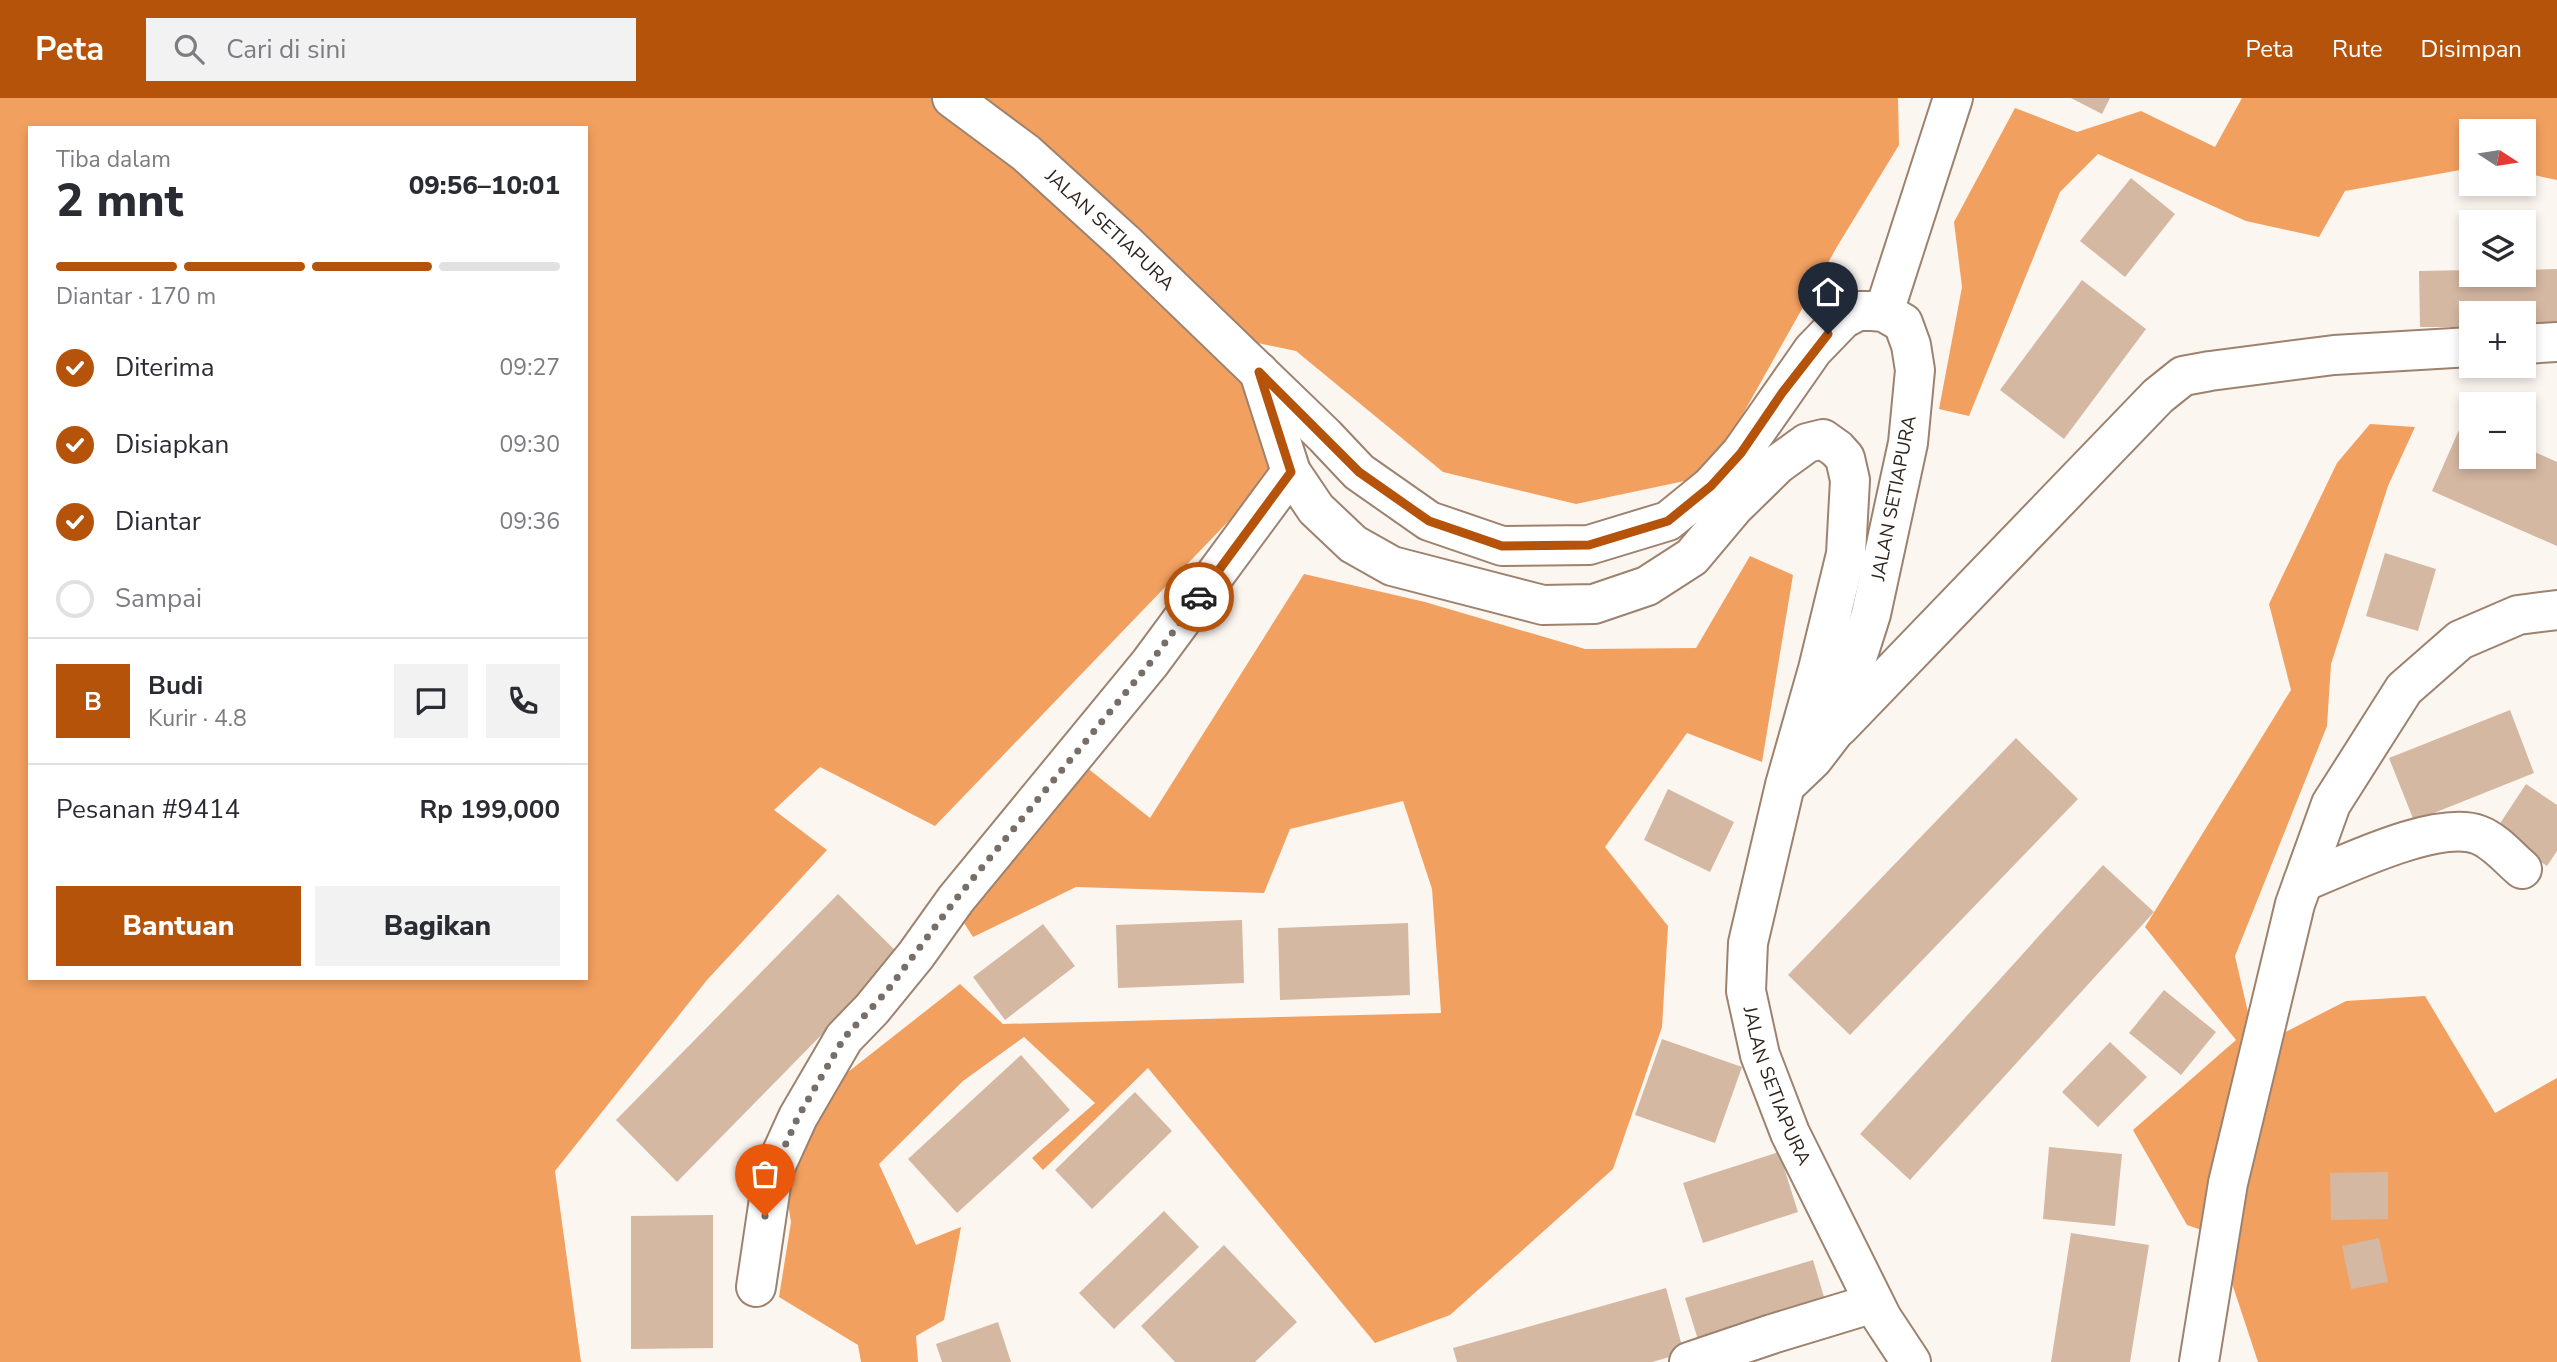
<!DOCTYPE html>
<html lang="id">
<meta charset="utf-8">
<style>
:root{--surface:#fff;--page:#f2f2f3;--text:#2b2b33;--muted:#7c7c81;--line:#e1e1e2;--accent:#b45309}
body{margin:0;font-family:"Nunito Sans",sans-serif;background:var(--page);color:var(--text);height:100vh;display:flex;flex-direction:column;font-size:26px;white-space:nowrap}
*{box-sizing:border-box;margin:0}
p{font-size:23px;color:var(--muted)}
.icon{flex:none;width:38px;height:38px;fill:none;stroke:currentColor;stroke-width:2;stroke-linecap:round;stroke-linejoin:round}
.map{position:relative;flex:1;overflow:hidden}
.side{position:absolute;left:28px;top:28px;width:560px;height:854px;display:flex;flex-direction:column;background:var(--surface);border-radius:0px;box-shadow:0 4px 10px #0003}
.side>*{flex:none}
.needle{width:46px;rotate:102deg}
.controls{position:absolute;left:2459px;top:21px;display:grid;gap:14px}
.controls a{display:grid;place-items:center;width:77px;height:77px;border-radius:0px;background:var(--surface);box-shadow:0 4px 10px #0003;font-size:35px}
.pin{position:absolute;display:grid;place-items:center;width:60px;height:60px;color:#fff;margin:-72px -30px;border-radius:50% 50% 50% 0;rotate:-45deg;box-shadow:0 0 7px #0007}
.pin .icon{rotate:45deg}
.courier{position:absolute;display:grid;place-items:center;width:70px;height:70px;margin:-35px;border:5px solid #b45309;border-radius:50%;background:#fff;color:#222;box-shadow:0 2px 9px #0007}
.headline em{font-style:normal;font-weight:800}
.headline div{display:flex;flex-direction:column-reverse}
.headline{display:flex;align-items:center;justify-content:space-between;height:119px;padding:0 28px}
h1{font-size:46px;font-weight:800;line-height:52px}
.bar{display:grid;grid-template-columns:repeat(4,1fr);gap:10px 7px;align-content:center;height:84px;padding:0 28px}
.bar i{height:9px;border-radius:5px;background:var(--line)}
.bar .active{background:var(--accent)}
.bar p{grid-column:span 4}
.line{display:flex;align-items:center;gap:18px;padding:0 28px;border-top:2px solid var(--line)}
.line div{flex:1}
.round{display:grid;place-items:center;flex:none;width:74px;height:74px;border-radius:0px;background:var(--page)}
ol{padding:0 28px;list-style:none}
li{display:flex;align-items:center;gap:21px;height:77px}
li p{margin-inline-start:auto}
li .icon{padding:7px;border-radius:50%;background:var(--accent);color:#fff;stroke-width:4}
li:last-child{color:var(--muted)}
li i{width:38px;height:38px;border:4px solid var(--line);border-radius:50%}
.action{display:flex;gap:14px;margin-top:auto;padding:14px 28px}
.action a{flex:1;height:80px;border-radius:0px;background:var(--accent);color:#fff;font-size:28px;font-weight:800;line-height:80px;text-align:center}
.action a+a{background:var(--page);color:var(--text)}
header{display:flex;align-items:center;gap:42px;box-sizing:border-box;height:98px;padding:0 35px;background:var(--accent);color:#fff}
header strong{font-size:33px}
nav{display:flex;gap:38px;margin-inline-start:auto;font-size:24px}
.search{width:490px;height:63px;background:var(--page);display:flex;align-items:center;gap:18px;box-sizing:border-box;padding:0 24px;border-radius:0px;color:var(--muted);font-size:26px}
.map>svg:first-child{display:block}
</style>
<header>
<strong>Peta</strong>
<div class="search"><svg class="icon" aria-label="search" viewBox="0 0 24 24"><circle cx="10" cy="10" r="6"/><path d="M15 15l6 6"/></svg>Cari di sini</div>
<nav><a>Peta</a><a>Rute</a><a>Disimpan</a></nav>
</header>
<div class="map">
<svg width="2557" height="1264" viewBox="0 0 2557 1264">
<rect width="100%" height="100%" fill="#fcf6f1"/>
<path fill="#f2a060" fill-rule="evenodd" d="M 0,0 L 1898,0 L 1899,47 L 1838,147 L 1708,378 L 1576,406 L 1443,374 L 1296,253 L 1234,240 L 1272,378 L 935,728 L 820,669 L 774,712 L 827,752 L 707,882 L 555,1073 L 581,1264 L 0,1264 ZM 30,30 L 586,30 L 586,880 L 30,880 Z
M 2242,0 L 2557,0 L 2557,82 L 2524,75 L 2524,33 L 2471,33 L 2471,70 L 2345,93 L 2319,139 L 2246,123 L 2098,56 L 2060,94 L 1969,318 L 1939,311 L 1962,189 L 1954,124 L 2015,10 L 2077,34 L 2141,13 L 2215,49 Z
M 2370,326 L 2415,329 L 2388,388 L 2331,566 L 2327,628 L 2235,858 L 2256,949 L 2346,903 L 2425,898 L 2495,1015 L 2557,980 L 2557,1264 L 2258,1264 L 2216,1137 L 2187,1127 L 2133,1032 L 2236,942 L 2145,829 L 2291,592 L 2269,506 L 2337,365 Z
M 1750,458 L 1793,477 L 1762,664 L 1687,635 L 1605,749 L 1668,828 L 1662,929 L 1613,1071 L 1450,1217 L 1375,1245 L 1148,970 L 1043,1072 L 1032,1060 L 1095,1005 L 1024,939 L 963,983 L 879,1066 L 916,1147 L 961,1129 L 944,1222 L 916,1238 L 918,1264 L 861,1264 L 858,1247 L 779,1199 L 791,1124 L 779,1050 L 829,989 L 960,886 L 1003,926 L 1441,915 L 1432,791 L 1403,703 L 1290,731 L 1264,795 L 1076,789 L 973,839 L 952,806 L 1081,665 L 1150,720 L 1304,476 L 1425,504 L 1585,551 L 1696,550 Z"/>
<path fill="#d5b8a2" d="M 2071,0 L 2110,0 L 2102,16 Z
M 2131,80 L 2175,116 L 2125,179 L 2080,143 Z
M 2557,171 L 2557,227 L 2524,228 L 2524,215 L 2471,215 L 2471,229 L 2420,229 L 2419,173 L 2471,172 L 2471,177 L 2524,177 L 2524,172 Z
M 2082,182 L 2146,231 L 2064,341 L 2000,292 Z
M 2463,323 L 2471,326 L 2471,359 L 2524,359 L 2524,349 L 2557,364 L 2557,448 L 2432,393 Z
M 2385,455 L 2436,471 L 2418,533 L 2366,518 Z
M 2510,612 L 2534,675 L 2414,723 L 2389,660 Z
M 2016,640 L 2078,701 L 1850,937 L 1788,877 Z
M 2526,686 L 2557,707 L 2557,753 L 2547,768 L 2495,733 Z
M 1668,691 L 1734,724 L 1710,774 L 1644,742 Z
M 2103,767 L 2154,814 L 1910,1082 L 1860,1036 Z
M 838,796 L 900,857 L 677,1084 L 616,1022 Z
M 1242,822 L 1244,885 L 1118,890 L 1116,827 Z
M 1408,825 L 1410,897 L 1280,902 L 1278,830 Z
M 1043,826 L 1075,868 L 1005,922 L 973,879 Z
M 2164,892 L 2216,934 L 2181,977 L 2129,935 Z
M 1662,941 L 1742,969 L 1715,1045 L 1635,1017 Z
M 2110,944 L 2147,979 L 2098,1029 L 2062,994 Z
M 1021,957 L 1070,1012 L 957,1115 L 908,1061 Z
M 1135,994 L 1172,1033 L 1092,1111 L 1055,1072 Z
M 2049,1049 L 2122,1056 L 2115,1128 L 2043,1121 Z
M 1779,1054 L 1798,1114 L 1703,1145 L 1683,1085 Z
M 2388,1074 L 2388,1121 L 2331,1122 L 2330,1075 Z
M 1164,1113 L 1199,1149 L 1114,1231 L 1079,1195 Z
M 713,1117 L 713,1250 L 631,1251 L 631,1118 Z
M 2071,1135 L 2149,1147 L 2130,1264 L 2051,1264 Z
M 2379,1140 L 2388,1184 L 2351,1191 L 2342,1148 Z
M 1224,1147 L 1297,1224 L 1255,1264 L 1175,1264 L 1141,1228 Z
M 1813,1162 L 1827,1209 L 1700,1248 L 1685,1200 Z
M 1666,1190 L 1684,1255 L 1652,1264 L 1457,1264 L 1453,1250 Z
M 998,1224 L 1011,1264 L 942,1264 L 936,1246 Z"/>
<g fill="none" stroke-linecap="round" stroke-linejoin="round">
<defs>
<g id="minor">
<path id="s1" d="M 952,0 L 1026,55 L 1124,144 L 1325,338 L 1359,374 L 1429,423 L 1502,448 L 1589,447 L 1668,423 L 1711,388 L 1741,355 L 1813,252 L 1843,221 L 1858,213 L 1872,213 L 1884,214 L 1903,225 L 1911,247 L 1915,272 L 1908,345 L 1871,516 L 1833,635 L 1813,661 L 1790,683"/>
<path d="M 1884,214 L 1953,0"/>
<path d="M 2524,246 L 2557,244"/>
<path id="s2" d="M 1259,274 L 1291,374 L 1316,411 L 1353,446 L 1392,468 L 1543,507 L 1594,506 L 1647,488 L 1692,459 L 1734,409 L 1778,366 L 1807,345 L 1823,341 L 1837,351 L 1845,360 L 1850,382 L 1846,456 L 1818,571 L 1785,687 L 1748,845 L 1746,893 L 1760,957 L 1790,1035 L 1882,1220 L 1911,1264"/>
<path d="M 1839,629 L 2158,298 L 2183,278 L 2210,273 L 2334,257 L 2471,249"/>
<path d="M 2303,784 C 2343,768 2437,721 2479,737 C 2495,743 2509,760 2522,771"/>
<path d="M 756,1189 L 773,1074 L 798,1019 L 844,940 L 872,911 L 916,857 L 956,801 L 1150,565 L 1291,374"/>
<path d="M 1689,1264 L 1772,1236 L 1874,1205"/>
<path d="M 2199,1264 L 2228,1085 L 2295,806 L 2331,706 L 2404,591 L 2460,542 L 2518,517 L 2557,512"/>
</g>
</defs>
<use href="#minor" stroke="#9d826e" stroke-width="42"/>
<use href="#minor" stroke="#fff" stroke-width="38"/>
</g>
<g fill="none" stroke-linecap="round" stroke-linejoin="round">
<path stroke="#776e67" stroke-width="7" stroke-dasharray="0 12.6" d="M 765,1118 L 773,1074 L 798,1019 L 844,940 L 887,893 L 956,801 L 1150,565 L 1199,499"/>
<path stroke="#b45309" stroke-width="9" d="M 1199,499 L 1291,374 L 1259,274 L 1359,374 L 1429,423 L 1502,448 L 1589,447 L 1668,423 L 1711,388 L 1741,355 L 1782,295 L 1828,236"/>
</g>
<g text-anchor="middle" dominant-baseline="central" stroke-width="5" stroke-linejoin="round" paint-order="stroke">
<g font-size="19" fill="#2f241c" stroke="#fff">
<text stroke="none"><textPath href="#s1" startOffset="206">JALAN SETIAPURA</textPath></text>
<text transform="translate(1894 400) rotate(-79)">JALAN SETIAPURA</text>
<text stroke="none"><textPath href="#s2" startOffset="1416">JALAN SETIAPURA</textPath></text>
</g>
</g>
</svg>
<div class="controls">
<a><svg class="needle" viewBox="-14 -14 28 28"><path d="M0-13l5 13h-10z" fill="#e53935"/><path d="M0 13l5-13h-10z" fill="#7c7c81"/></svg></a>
<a><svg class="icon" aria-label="layers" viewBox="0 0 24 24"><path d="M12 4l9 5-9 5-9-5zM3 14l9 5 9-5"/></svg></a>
<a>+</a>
<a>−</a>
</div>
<div class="pin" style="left:765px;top:1118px;background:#ea580c"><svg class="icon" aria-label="bag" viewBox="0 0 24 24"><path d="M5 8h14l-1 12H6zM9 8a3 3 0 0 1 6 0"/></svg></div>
<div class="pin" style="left:1828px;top:236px;background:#1f2937"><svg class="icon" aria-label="home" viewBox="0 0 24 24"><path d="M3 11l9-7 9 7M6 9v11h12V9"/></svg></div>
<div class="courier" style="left:1199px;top:499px"><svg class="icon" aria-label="car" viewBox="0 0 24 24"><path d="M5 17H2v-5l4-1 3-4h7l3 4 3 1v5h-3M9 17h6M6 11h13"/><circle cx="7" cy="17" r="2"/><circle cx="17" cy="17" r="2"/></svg></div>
<section class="side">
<div class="headline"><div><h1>2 mnt</h1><p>Tiba dalam</p></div><em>09:56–10:01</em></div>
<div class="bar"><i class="active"></i><i class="active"></i><i class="active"></i><i></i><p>Diantar · 170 m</p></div>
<ol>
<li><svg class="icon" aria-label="check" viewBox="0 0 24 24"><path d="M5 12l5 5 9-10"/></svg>Diterima<p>09:27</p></li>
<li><svg class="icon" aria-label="check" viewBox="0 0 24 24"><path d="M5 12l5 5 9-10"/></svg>Disiapkan<p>09:30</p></li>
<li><svg class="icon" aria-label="check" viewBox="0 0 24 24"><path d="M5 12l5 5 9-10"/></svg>Diantar<p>09:36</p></li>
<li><i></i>Sampai</li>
</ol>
<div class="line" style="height:126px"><b class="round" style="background:var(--accent);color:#fff">B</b><div><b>Budi</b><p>Kurir · 4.8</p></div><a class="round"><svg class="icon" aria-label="chat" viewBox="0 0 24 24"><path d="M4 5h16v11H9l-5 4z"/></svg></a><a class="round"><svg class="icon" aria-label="phone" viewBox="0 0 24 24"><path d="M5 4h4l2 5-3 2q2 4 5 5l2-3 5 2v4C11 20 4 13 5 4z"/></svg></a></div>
<div class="line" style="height:91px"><div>Pesanan #9414</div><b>Rp 199,000</b></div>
<div class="action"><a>Bantuan</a><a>Bagikan</a></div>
</section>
</div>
